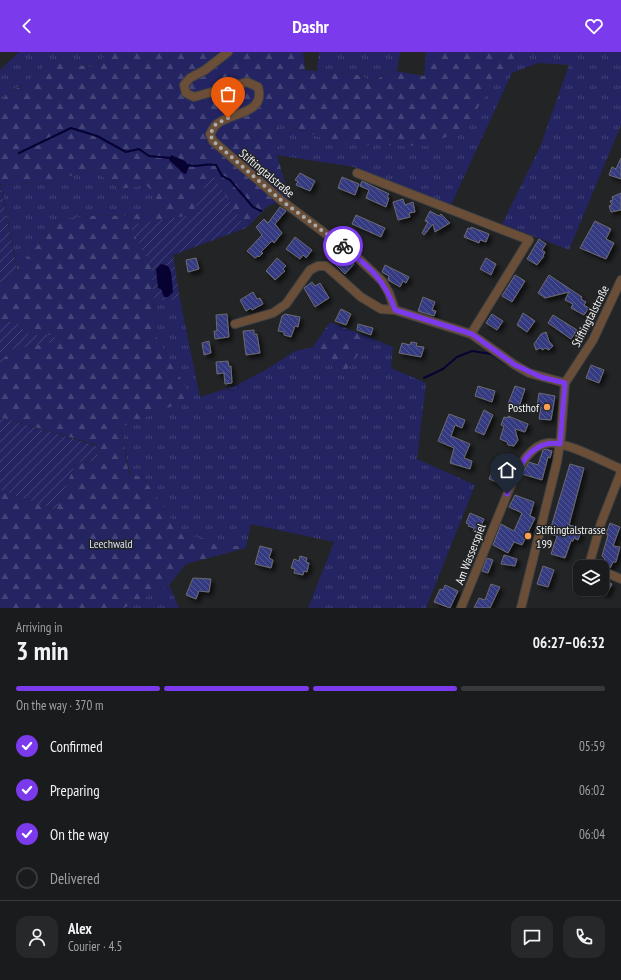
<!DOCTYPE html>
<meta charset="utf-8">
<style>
:root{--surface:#1a1b1c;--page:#272829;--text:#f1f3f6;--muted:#9fa1a3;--line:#38393b;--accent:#7c3aed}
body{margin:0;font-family:"PT Sans Narrow",sans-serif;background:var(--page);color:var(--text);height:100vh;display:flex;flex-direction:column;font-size:15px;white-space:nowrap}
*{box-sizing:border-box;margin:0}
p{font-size:13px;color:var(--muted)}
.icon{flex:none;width:22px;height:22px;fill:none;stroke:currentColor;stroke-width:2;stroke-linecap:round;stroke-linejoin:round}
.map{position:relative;height:556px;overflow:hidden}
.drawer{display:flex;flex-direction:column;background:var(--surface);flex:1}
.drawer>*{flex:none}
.controls{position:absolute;left:573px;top:508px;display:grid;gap:8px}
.controls a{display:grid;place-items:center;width:36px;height:36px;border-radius:8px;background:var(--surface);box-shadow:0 1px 3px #0004,0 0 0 1px var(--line);font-size:20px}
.pin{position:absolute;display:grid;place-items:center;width:34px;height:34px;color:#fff;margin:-41px -17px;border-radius:50% 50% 50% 0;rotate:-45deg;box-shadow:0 0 4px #0007}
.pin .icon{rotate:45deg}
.courier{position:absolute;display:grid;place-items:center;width:40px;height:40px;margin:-20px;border:3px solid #7c3aed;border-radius:50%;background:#fff;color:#222;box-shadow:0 1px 5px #0007}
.headline em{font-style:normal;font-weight:700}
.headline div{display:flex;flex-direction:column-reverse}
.headline{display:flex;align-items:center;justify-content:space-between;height:68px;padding:0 16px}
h1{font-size:26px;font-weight:700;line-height:30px}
.bar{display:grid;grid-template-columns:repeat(4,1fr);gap:6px 4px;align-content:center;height:48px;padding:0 16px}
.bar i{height:5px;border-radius:3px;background:var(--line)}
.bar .active{background:var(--accent)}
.bar p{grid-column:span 4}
.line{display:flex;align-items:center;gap:10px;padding:0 16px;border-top:1px solid var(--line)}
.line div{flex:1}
.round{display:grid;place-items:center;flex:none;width:42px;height:42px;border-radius:12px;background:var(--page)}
ol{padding:0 16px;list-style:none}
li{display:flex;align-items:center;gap:12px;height:44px}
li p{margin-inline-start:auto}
li .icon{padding:4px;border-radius:50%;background:var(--accent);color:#fff;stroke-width:4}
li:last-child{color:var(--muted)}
li i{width:22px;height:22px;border:2px solid var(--line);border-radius:50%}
header{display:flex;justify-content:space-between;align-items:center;height:52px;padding:0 16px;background:var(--accent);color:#fff;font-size:18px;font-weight:700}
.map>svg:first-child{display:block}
</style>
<header><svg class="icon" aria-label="back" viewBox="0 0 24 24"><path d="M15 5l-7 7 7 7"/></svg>Dashr<svg class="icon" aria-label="heart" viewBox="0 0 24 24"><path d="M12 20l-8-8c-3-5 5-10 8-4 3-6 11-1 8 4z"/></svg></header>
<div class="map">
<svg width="621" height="556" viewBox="0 0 621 556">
<defs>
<pattern id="grass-tufts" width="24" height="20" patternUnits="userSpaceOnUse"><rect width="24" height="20" fill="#232461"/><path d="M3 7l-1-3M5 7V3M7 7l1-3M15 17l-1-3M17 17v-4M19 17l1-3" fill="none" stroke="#434478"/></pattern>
<pattern id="forest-firs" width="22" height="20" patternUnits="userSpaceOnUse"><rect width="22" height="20" fill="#232461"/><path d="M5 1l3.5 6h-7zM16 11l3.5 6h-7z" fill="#434478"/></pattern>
<pattern id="garden-furrows" width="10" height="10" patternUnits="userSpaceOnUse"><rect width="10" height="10" fill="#232461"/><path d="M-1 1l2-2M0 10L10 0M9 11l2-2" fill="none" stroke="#434478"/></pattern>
<pattern id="building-back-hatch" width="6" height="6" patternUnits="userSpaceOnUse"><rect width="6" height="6" fill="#363a80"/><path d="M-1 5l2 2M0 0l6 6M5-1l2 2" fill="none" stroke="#545793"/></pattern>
<filter id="shadow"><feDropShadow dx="3.5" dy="3.5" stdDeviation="2" flood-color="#0009"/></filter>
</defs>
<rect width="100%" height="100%" fill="#232426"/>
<path fill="url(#grass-tufts)" d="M 19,0 L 110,0 L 92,15 L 66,11 L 8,40 L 0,51 L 0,18 Z
M 319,0 L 400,0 L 397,19 L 389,18 L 374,30 L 359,23 L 317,19 Z
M 536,0 L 621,0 L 621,73 L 569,198 L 502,172 L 540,95 L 569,13 L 538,11 L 512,21 L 451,153 L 354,115 L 277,103 L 279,71 L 340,92 L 464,77 L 501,20 Z
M 92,117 L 120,137 L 146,133 L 156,142 L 155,158 L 125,164 L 100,163 L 58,168 L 27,206 L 17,214 L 1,133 L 51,130 Z
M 154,248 L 180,248 L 200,345 L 237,333 L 269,316 L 295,299 L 313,295 L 342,324 L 371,286 L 393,295 L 391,316 L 426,331 L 417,407 L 475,433 L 426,556 L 308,556 L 334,490 L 251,472 L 246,496 L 182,483 L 142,424 L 130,423 L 121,375 L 191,346 L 157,286 Z
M 169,533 L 179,556 L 124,556 Z"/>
<path fill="url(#forest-firs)" d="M 110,0 L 303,0 L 305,18 L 359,23 L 374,30 L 390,18 L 424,24 L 426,0 L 536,0 L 501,20 L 464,77 L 425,94 L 340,92 L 279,71 L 277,103 L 289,146 L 268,154 L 246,176 L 211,121 L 192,163 L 130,173 L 151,214 L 157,286 L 192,346 L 121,375 L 129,423 L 142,424 L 182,482 L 246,496 L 186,512 L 169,533 L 124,556 L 0,556 L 0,438 L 56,458 L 76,410 L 98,409 L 97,393 L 0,365 L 0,312 L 10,298 L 57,289 L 54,283 L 28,283 L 17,270 L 3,269 L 0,273 L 0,231 L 18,222 L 17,214 L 27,206 L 58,168 L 100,163 L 125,164 L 155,158 L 156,143 L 146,133 L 120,137 L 92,117 L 51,130 L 1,133 L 0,131 L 0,51 L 8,40 L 20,35 L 45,13 L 66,11 L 92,15 Z
M 330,270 L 371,286 L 342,324 L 313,295 Z"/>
<path fill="url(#garden-furrows)" d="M 211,120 L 246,176 L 173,203 L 180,248 L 154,248 L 151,214 L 129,173 L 192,163 Z
M 0,131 L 18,222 L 0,231 Z
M 3,269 L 17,270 L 28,283 L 54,283 L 58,289 L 10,298 L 0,312 L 0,273 Z
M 0,365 L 97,394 L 98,409 L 76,410 L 56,458 L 0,438 Z"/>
<path fill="#080233" d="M 171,103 L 185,109 L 189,114 L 186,122 L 183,121 L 169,108 Z
M 161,212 L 168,214 L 171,220 L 173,240 L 168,245 L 164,245 L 161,237 L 158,236 L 156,217 Z"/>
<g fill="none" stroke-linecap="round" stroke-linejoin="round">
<path stroke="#080233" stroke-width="2" d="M 19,101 L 71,76 L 97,84 L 126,100 L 139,97 L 149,104 L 171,106
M 188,113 C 198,116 204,111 216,113 L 222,124 L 230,128 L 253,155 L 261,159
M 424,326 L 443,317 L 457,305 L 472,299 L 491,302 L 506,312"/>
</g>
<path fill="url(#building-back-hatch)" stroke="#6b6b6e" filter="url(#shadow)" d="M 621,106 L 621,127 L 609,123 L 612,115 L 616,117 Z
M 300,121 L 315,129 L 310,139 L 296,133 L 298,129 L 295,128 Z
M 342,125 L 359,132 L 355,143 L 338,136 Z
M 362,129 L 389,142 L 387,145 L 389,146 L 386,155 L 366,146 L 369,138 L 360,134 Z
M 621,141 L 621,158 L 611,160 L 609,154 L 612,153 L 610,149 L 613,148 L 612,145 Z
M 403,147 L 405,153 L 413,150 L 415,160 L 409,161 L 410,165 L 398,168 L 393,150 Z
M 280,155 L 286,159 L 275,172 L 282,181 L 274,191 L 272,189 L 261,200 L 263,201 L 259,205 L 258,204 L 255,206 L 247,199 L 262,183 L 256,175 L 264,167 L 268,171 Z
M 430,159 L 439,164 L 441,162 L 450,171 L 435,180 L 433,172 L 424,183 L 422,181 L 428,170 L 425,169 Z
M 356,163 L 385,176 L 381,185 L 352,172 Z
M 595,169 L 611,177 L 606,187 L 614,191 L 606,207 L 580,196 Z
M 471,175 L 489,182 L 486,190 L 480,188 L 479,191 L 464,185 L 468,176 L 471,177 Z
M 295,185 L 312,198 L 306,206 L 303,203 L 300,207 L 286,197 Z
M 539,187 L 546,192 L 542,198 L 545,200 L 543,204 L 544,204 L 537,213 L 527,207 Z
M 332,193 L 354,212 L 345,222 L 333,210 L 335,207 L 326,199 Z
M 196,206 L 199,217 L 188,220 L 186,208 Z
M 277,206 L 286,214 L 283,217 L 285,219 L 275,228 L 266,219 Z
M 486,206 L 496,212 L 491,223 L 480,217 Z
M 385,213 L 409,225 L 406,231 L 403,229 L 400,235 L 388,228 L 389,224 L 382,220 Z
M 515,223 L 525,229 L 512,250 L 502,244 Z
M 549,223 L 582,245 L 581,247 L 586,250 L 584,253 L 589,256 L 584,263 L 571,256 L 573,252 L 565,248 L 569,240 L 545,246 L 538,241 Z
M 312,230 L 315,234 L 320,231 L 329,246 L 315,255 L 304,236 Z
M 253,240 L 257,247 L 260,246 L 263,252 L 252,258 L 251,256 L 246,259 L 240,248 Z
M 423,245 L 435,250 L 432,258 L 436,259 L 434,264 L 418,259 Z
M 341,257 L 351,262 L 346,273 L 335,269 Z
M 523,261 L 535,269 L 527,280 L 517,273 Z
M 227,262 L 229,285 L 215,287 L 214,279 L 217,279 L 216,263 Z
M 285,262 L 300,265 L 298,275 L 295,274 L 291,285 L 284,283 L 284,280 L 278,279 L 282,264 Z
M 492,262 L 503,269 L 497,278 L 486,271 Z
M 553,263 L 577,278 L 571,287 L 548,271 Z
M 358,272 L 373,276 L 371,283 L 357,278 Z
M 254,278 L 254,282 L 257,282 L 260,301 L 246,303 L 243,279 Z
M 546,280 L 549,289 L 553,294 L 549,298 L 545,296 L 543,298 L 540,296 L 536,298 L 534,292 L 541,282 Z
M 209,289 L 211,301 L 204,303 L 202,291 Z
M 411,290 L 417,291 L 416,294 L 424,295 L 421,305 L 399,301 L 402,291 L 410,293 Z
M 228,309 L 229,315 L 231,314 L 232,331 L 225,332 L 224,321 L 217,322 L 216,310 Z
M 591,313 L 604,318 L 599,331 L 586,326 Z
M 478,334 L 495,339 L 492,350 L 475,344 Z
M 515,334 L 525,337 L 519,355 L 508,352 Z
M 539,341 L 555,344 L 551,368 L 539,367 L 541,355 L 537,354 Z
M 484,358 L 493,363 L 484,383 L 475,379 Z
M 449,362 L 465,368 L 462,376 L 455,373 L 451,384 L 470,392 L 464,406 L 472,409 L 470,417 L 450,411 L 454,396 L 438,389 Z
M 508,364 L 528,372 L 525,380 L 515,377 L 518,388 L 514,394 L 508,393 L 507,390 L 500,387 L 504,374 L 501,373 L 504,365 L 508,366 Z
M 546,397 L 552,399 L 550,406 L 548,405 L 542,428 L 522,422 L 529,410 L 538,413 L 543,398 Z
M 570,412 L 584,416 L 569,473 L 577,475 L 576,479 L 581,480 L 578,488 L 574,486 L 573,489 L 571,489 L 565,506 L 551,502 L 557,484 L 549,482 Z
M 493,417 L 504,422 L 499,431 L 489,427 Z
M 515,443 L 534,450 L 530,464 L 535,466 L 522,493 L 514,490 L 508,501 L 493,493 L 501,472 L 514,479 L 522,461 L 509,455 Z
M 470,461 L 484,467 L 478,481 L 473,479 L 474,476 L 468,474 L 469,472 L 466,471 Z
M 610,471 L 620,475 L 613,494 L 620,495 L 616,510 L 613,510 L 610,516 L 602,514 L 605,507 L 602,504 L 608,483 L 606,482 Z
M 260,494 L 272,497 L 269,506 L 273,508 L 271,516 L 255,512 Z
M 504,503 L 517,507 L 515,514 L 501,512 Z
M 300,504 L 307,506 L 306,510 L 309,511 L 307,520 L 304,519 L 303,523 L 294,521 L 295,517 L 291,516 L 294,507 L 299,509 Z
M 487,506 L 493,508 L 488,521 L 482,519 Z
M 543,514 L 554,518 L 548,535 L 537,532 Z
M 193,526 L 211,527 L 209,540 L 199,539 L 196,547 L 186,543 Z
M 602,527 L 612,532 L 606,543 L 602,541 Z
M 491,532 L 500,535 L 490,556 L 474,556 L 479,546 L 485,548 Z
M 445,533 L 458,539 L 450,556 L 434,550 L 440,537 L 443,538 Z"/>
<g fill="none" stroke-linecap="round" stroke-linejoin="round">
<defs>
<path id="minor" d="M 228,0 L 205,18 L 190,26 L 184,33 L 186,41 L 194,45 L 247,30 L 258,35 C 266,62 232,60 217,72 C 214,74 212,79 210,82 L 213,89 L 282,149 L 358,206 L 382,229 L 389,241 L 395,258
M 357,121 L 529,188 L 471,282
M 235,272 L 273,261 L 286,252 L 310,218 L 318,214 L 326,214 L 361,245 L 381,257 L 395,258 L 471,282 L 515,313 L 529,321 L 565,331
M 593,515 L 589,513 L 601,471 L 621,420
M 602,519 L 621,527
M 461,556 L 513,428 C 519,414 531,393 548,391 C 566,389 604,410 621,417
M 521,556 L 557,410 L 561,384 L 565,331 L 593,288 L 621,228"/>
</defs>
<use href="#minor" stroke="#404143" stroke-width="10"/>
<use href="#minor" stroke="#6a4e37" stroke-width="8"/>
</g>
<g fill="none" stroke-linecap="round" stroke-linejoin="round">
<path stroke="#aaabad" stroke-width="4" stroke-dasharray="0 7.2" d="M 228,66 L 216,72 L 210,82 L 213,89 L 282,149 L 343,194"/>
<path stroke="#7c3aed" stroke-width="5" d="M 343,194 C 368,214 385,227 395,258 L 472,282 L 515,313 L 541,325 L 565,331 L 560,392 C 530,386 516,419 507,442"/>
</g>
<g fill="#fa9f50" stroke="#232426" stroke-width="1.5">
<circle cx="547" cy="355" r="4"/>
<circle cx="528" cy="484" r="4"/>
</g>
<g text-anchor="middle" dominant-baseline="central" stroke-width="3" stroke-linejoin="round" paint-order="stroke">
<g font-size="12" fill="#f3f4f5" stroke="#232426">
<text transform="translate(267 121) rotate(40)">Stiftingtalstraße</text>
<text transform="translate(590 264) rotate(-63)">Stiftingtalstraße</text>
<text transform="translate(470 502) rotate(-69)">Am Wasserspiel</text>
</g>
<g font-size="12" fill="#f3f4f5" stroke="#232426" text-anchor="end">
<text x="539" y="355">Posthof</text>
<text x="536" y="477" text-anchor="start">Stiftingtalstrasse<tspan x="536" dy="14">199</tspan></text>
</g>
<g font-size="12" fill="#dadff4" stroke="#232426">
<text x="111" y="491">Leechwald</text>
</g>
</g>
</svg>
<div class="controls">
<a><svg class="icon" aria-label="layers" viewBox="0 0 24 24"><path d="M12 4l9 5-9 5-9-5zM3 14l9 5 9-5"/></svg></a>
</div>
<div class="pin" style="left:228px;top:66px;background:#ea580c"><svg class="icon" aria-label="bag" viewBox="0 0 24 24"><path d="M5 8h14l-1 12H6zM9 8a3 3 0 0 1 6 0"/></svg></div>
<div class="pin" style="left:507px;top:442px;background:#1f2937"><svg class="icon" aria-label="home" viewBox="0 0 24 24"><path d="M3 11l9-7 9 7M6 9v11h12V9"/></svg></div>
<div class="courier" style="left:343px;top:194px"><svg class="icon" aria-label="bike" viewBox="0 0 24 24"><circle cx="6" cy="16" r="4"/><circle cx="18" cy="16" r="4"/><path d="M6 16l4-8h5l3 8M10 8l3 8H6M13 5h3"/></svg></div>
</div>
<section class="drawer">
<div class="headline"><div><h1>3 min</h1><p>Arriving in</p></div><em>06:27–06:32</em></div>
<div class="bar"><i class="active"></i><i class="active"></i><i class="active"></i><i></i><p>On the way · 370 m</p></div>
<ol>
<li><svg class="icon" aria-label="check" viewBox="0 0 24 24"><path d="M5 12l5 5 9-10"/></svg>Confirmed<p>05:59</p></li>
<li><svg class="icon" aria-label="check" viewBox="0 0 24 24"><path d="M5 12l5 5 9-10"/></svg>Preparing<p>06:02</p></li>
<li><svg class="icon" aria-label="check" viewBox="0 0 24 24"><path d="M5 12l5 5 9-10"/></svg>On the way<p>06:04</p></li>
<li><i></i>Delivered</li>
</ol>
<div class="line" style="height:72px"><a class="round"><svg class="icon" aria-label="person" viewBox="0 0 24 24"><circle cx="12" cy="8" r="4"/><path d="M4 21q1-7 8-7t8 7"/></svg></a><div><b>Alex</b><p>Courier · 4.5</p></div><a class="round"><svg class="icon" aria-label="chat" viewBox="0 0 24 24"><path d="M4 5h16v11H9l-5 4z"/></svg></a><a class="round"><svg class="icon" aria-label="phone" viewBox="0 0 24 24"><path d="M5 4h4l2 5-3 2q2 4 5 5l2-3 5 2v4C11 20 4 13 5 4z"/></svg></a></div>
</section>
